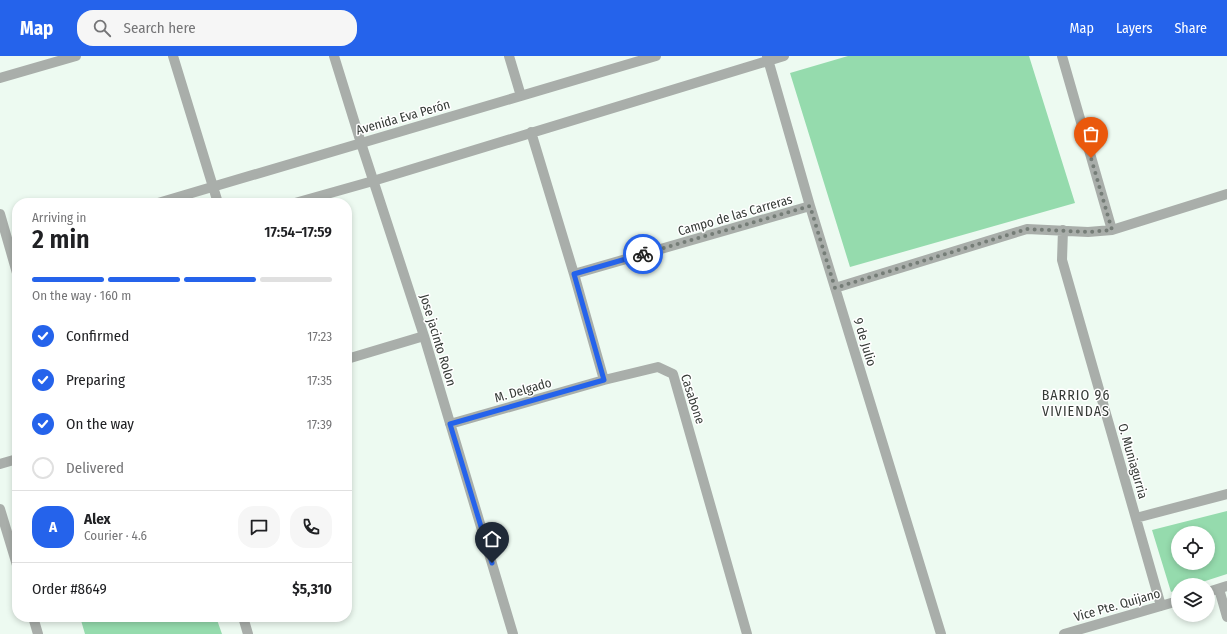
<!DOCTYPE html>
<meta charset="utf-8">
<style>
:root{--surface:#fff;--page:#f6f6f6;--text:#202124;--muted:#757577;--line:#e0e0e0;--accent:#2563eb}
body{margin:0;font-family:"Fira Sans Condensed",sans-serif;background:var(--page);color:var(--text);height:100vh;display:flex;flex-direction:column;font-size:15px;white-space:nowrap}
*{box-sizing:border-box;margin:0}
p{font-size:13px;color:var(--muted)}
.icon{flex:none;width:22px;height:22px;fill:none;stroke:currentColor;stroke-width:2;stroke-linecap:round;stroke-linejoin:round}
.map{position:relative;flex:1;overflow:hidden}
.sheet{position:absolute;left:12px;top:142px;width:340px;height:424px;display:flex;flex-direction:column;background:var(--surface);border-radius:16px;box-shadow:0 2px 6px #0003}
.sheet>*{flex:none}
.tools{position:absolute;left:1171px;top:470px;display:grid;gap:8px}
.tools a{display:grid;place-items:center;width:44px;height:44px;border-radius:50%;background:var(--surface);box-shadow:0 2px 6px #0003;font-size:20px}
.pin{position:absolute;display:grid;place-items:center;width:34px;height:34px;color:#fff;margin:-41px -17px;border-radius:50% 50% 50% 0;rotate:-45deg;box-shadow:0 0 4px #0007}
.pin .icon{rotate:45deg}
.courier{position:absolute;display:grid;place-items:center;width:40px;height:40px;margin:-20px;border:3px solid #2563eb;border-radius:50%;background:#fff;color:#222;box-shadow:0 1px 5px #0007}
.head em{font-style:normal;font-weight:600}
.head div{display:flex;flex-direction:column-reverse}
.head{display:flex;align-items:center;justify-content:space-between;height:68px;padding:0 20px}
h1{font-size:26px;font-weight:600;line-height:30px}
.bar{display:grid;grid-template-columns:repeat(4,1fr);gap:6px 4px;align-content:center;height:48px;padding:0 20px}
.bar i{height:5px;border-radius:3px;background:var(--line)}
.bar .active{background:var(--accent)}
.bar p{grid-column:span 4}
.line{display:flex;align-items:center;gap:10px;padding:0 20px;border-top:1px solid var(--line)}
.line div{flex:1}
.round{display:grid;place-items:center;flex:none;width:42px;height:42px;border-radius:16px;background:var(--page)}
ol{padding:0 20px;list-style:none}
li{display:flex;align-items:center;gap:12px;height:44px}
li p{margin-inline-start:auto}
li .icon{padding:4px;border-radius:50%;background:var(--accent);color:#fff;stroke-width:4}
li:last-child{color:var(--muted)}
li i{width:22px;height:22px;border:2px solid var(--line);border-radius:50%}
header{display:flex;align-items:center;gap:24px;box-sizing:border-box;height:56px;padding:0 20px;background:var(--accent);color:#fff}
header strong{font-size:19px}
nav{display:flex;gap:22px;margin-inline-start:auto;font-size:14px}
.search{width:280px;height:36px;background:var(--page);display:flex;align-items:center;gap:10px;box-sizing:border-box;padding:0 14px;border-radius:16px;color:var(--muted);font-size:15px}
.map>svg:first-child{display:block}
</style>
<header>
<strong>Map</strong>
<div class="search"><svg class="icon" aria-label="search" viewBox="0 0 24 24"><circle cx="10" cy="10" r="6"/><path d="M15 15l6 6"/></svg>Search here</div>
<nav><a>Map</a><a>Layers</a><a>Share</a></nav>
</header>
<div class="map">
<svg width="1227" height="578" viewBox="0 0 1227 578">
<rect width="100%" height="100%" fill="#edfaf1"/>
<path fill="#95dbad" fill-rule="evenodd" d="M 848,0 L 1029,0 L 1075,147 L 850,211 L 790,17 Z
M 1227,455 L 1227,518 L 1193,529 L 1178,529 L 1178,534 L 1171,536 L 1152,474 ZM 1178,477 L 1208,477 L 1208,507 L 1178,507 Z
M 80,561 L 216,561 L 222,578 L 85,578 Z"/>
<g fill="none" stroke-linecap="round" stroke-linejoin="round">
<path stroke="#a9aeaa" stroke-width="10" d="M 173,0 L 218,147
M 334,0 L 361,87 L 424,280 L 513,578
M 509,0 L 521,40
M 767,0 L 810,150 L 941,578
M 1062,0 L 1112,174
M 0,22 L 76,0
M 531,76 L 574,218 L 604,324 L 658,311 L 673,318 L 747,578
M 158,147 L 656,0
M 295,147 L 373,125 L 784,0
M 0,158 L 17,217
M 1063,174 L 1062,204 L 1161,550
M 574,218 L 810,150
M 835,232 L 1027,173 L 1088,176 L 1112,174 L 1227,138
M 347,303 L 424,280
M 450,368 L 604,324
M 0,408 L 17,403
M 0,453 L 17,509
M 1136,462 L 1227,438
M 1219,533 L 1227,561
M 1208,536 L 1227,530
M 33,561 L 38,578
M 243,561 L 248,578
M 1064,578 L 1178,545"/>
</g>
<g fill="none" stroke-linecap="round" stroke-linejoin="round">
<path stroke="#757d77" stroke-width="4" stroke-dasharray="0 7.2" d="M 643,198 L 810,150 L 835,232 L 1027,173 L 1088,176 L 1112,174 L 1091,102"/>
<path stroke="#2563eb" stroke-width="5" d="M 492,507 L 450,368 L 604,324 L 574,218 L 643,198"/>
</g>
<g text-anchor="middle" dominant-baseline="central" stroke-width="3" stroke-linejoin="round" paint-order="stroke">
<g font-size="13" fill="#353a36" stroke="#fff">
<text transform="translate(403 61) rotate(-16)">Avenida Eva Perón</text>
<text transform="translate(735 159) rotate(-16)">Campo de las Carreras</text>
<text transform="translate(438 284) rotate(73)">Jose jacinto Rolon</text>
<text transform="translate(865 286) rotate(73)">9 de Julio</text>
<text transform="translate(523 334) rotate(-16)">M. Delgado</text>
<text transform="translate(693 343) rotate(72)">Casabone</text>
<text transform="translate(1133 405) rotate(74)">O. Muniagurria</text>
<text transform="translate(1117 549) rotate(-16)">Vice Pte. Quijano</text>
</g>
<g font-size="14" letter-spacing="1" fill="#353a36" stroke="#fff">
<text x="1076" y="339">BARRIO 96<tspan x="1076" dy="16">VIVIENDAS</tspan></text>
</g>
</g>
</svg>
<div class="tools">
<a><svg class="icon" aria-label="locate" viewBox="0 0 24 24"><circle cx="12" cy="12" r="6"/><path d="M12 2v4M12 18v4M2 12h4M18 12h4"/></svg></a>
<a><svg class="icon" aria-label="layers" viewBox="0 0 24 24"><path d="M12 4l9 5-9 5-9-5zM3 14l9 5 9-5"/></svg></a>
</div>
<div class="pin" style="left:1091px;top:102px;background:#ea580c"><svg class="icon" aria-label="bag" viewBox="0 0 24 24"><path d="M5 8h14l-1 12H6zM9 8a3 3 0 0 1 6 0"/></svg></div>
<div class="pin" style="left:492px;top:507px;background:#1f2937"><svg class="icon" aria-label="home" viewBox="0 0 24 24"><path d="M3 11l9-7 9 7M6 9v11h12V9"/></svg></div>
<div class="courier" style="left:643px;top:198px"><svg class="icon" aria-label="bike" viewBox="0 0 24 24"><circle cx="6" cy="16" r="4"/><circle cx="18" cy="16" r="4"/><path d="M6 16l4-8h5l3 8M10 8l3 8H6M13 5h3"/></svg></div>
<section class="sheet">
<div class="head"><div><h1>2 min</h1><p>Arriving in</p></div><em>17:54–17:59</em></div>
<div class="bar"><i class="active"></i><i class="active"></i><i class="active"></i><i></i><p>On the way · 160 m</p></div>
<ol>
<li><svg class="icon" aria-label="check" viewBox="0 0 24 24"><path d="M5 12l5 5 9-10"/></svg>Confirmed<p>17:23</p></li>
<li><svg class="icon" aria-label="check" viewBox="0 0 24 24"><path d="M5 12l5 5 9-10"/></svg>Preparing<p>17:35</p></li>
<li><svg class="icon" aria-label="check" viewBox="0 0 24 24"><path d="M5 12l5 5 9-10"/></svg>On the way<p>17:39</p></li>
<li><i></i>Delivered</li>
</ol>
<div class="line" style="height:72px"><b class="round" style="background:var(--accent);color:#fff">A</b><div><b>Alex</b><p>Courier · 4.6</p></div><a class="round"><svg class="icon" aria-label="chat" viewBox="0 0 24 24"><path d="M4 5h16v11H9l-5 4z"/></svg></a><a class="round"><svg class="icon" aria-label="phone" viewBox="0 0 24 24"><path d="M5 4h4l2 5-3 2q2 4 5 5l2-3 5 2v4C11 20 4 13 5 4z"/></svg></a></div>
<div class="line" style="height:52px"><div>Order #8649</div><b>$5,310</b></div>
</section>
</div>
